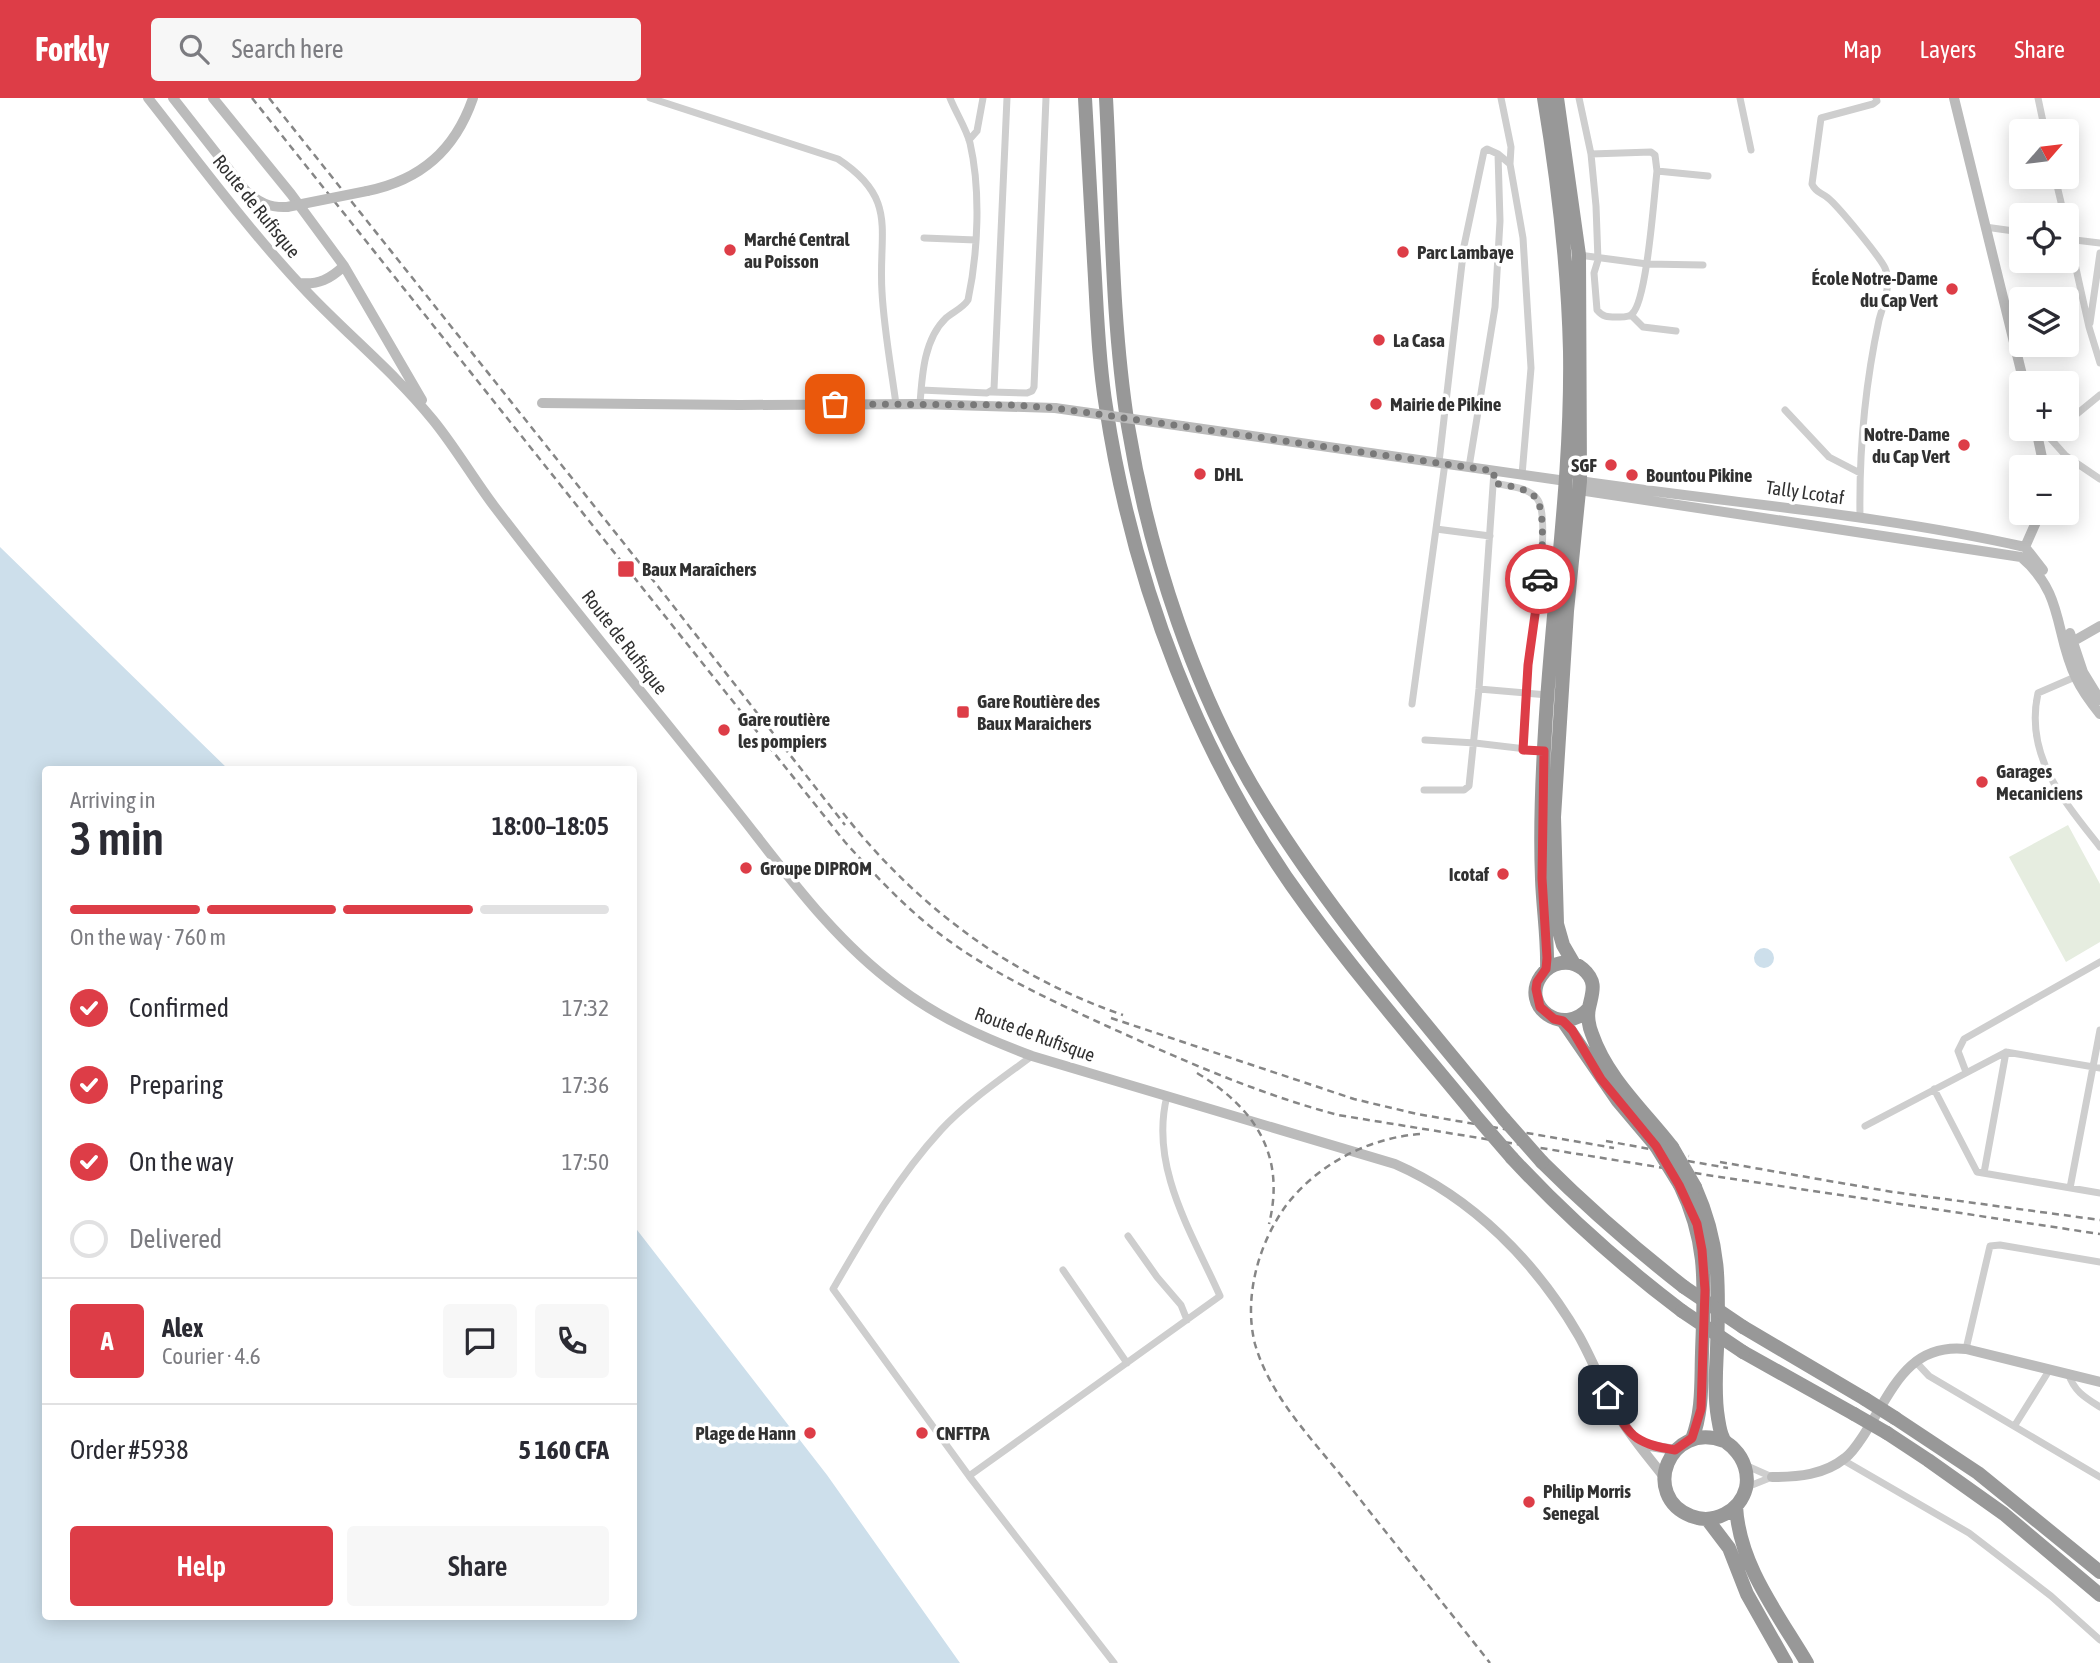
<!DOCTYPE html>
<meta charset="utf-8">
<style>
:root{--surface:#fff;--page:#f7f7f7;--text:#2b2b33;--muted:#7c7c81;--line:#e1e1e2;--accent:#dd3d47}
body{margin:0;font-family:"Asap Condensed",sans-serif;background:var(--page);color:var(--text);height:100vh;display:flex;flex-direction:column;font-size:26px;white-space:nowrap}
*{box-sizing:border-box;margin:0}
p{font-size:23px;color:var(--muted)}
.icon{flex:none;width:38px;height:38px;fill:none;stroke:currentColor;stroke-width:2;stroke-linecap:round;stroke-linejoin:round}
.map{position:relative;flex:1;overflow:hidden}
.side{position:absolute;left:42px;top:668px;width:595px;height:854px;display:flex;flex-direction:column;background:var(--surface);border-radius:7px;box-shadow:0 4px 18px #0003}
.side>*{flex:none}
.needle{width:46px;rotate:62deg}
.tools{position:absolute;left:2009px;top:21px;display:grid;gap:14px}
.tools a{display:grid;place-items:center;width:70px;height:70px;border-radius:7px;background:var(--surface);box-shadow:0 4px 18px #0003;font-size:35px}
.pin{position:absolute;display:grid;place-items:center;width:60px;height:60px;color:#fff;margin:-30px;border-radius:14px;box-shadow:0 4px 10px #0006}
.courier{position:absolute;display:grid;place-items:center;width:70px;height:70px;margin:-35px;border:5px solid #dd3d47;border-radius:50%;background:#fff;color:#222;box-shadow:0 2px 9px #0007}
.overview em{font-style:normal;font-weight:600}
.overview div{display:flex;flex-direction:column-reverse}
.overview{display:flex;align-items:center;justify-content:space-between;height:119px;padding:0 28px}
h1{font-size:46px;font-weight:600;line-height:52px}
.bar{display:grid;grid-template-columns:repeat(4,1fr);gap:10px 7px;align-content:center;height:84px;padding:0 28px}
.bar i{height:9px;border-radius:5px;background:var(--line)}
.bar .selected{background:var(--accent)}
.bar p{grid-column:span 4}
.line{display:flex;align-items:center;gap:18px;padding:0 28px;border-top:2px solid var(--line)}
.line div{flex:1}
.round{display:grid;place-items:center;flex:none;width:74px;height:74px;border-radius:7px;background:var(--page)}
ol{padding:0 28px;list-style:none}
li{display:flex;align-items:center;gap:21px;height:77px}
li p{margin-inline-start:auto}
li .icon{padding:7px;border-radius:50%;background:var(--accent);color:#fff;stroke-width:4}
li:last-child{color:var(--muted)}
li i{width:38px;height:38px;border:4px solid var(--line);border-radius:50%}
.primary-button{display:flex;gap:14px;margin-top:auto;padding:14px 28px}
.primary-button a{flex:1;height:80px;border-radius:7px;background:var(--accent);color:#fff;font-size:28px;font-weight:600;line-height:80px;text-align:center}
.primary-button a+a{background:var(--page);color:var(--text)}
header{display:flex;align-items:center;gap:42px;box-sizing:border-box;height:98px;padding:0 35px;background:var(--accent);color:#fff}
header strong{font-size:33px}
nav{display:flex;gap:38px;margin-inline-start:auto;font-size:24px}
.search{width:490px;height:63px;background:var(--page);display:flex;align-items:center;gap:18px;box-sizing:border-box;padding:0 24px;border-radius:7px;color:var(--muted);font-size:26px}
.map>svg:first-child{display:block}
</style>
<header>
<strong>Forkly</strong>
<div class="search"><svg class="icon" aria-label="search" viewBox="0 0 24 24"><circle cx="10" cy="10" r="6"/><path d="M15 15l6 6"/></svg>Search here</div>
<nav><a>Map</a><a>Layers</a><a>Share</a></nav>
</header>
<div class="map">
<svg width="2100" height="1565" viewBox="0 0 2100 1565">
<rect width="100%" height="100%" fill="#fff"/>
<path fill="#e6ede0" d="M 2068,727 L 2100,786 L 2100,844 L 2066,864 L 2009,759 Z"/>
<path fill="#cddfeb" d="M 0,449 L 229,672 L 46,672 L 46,1519 L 634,1519 L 634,1128 L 827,1377 L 960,1565 L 0,1565 Z
M1754 860a10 10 0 1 1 20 0a10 10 0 1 1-20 0Z"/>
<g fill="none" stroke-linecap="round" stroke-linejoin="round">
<path stroke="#cecece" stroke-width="7" d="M 650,0 L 838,61 C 899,101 878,133 882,194 C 884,231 891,269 896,306
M 1501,0 L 1511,49 L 1510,66
M 1579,0 L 1591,56 L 1596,108 L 1598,162 L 1594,175 L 1597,212 C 1603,219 1607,219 1616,219 C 1621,219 1628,220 1632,216 C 1647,203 1654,98 1657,73 L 1655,57 L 1651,54 L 1591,56
M 1740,0 L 1751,52
M 2038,0 L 2045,33
M 969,42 L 977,33 L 983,0
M 1498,56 L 1510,66 L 1523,140 L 1531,270 L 1522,377
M 1657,73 L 1708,78
M 2055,79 L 2064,117
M 1985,129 L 2021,134
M 2067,130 L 2089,229 L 2100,265
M 924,140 L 976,142
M 2067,141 L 2100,145
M 1579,157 L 1647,166 L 1703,167
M 1631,217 L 1643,229 L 1676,233
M 2090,225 L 2100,155
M 921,292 L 987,295 L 994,291 L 1007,0
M 991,294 L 1027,295 L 1032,293 L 1034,289 L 1046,0
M 920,306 C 922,277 924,241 946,220 C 953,214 963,210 968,202 C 978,155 981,93 970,45 C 966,30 956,15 950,0
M 1785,312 L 1829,359 L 1860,375
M 2067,324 L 2100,297
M 2048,338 L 2066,358 L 2100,381
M 2046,339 L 2058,331
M 1439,364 L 1464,148 L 1484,53 L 1487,51 L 1498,56 L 1500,123 L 1495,209 L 1469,369
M 1494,385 C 1506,388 1530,389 1538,402 C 1552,425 1531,535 1528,567 C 1525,595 1524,624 1523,652
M 1860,419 C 1859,354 1865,287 1879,222 C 1883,207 1892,186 1885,170 C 1880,159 1838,108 1828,100 C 1821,94 1816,95 1812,86 L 1821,20 L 1873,6 L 1877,3 L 1876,0
M 1436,431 L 1490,438
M 2075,579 L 2038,595 C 2024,658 2064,703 2100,749
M 1479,591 L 1548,597
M 1412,606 L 1445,365
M 1425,642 L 1475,645 L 1543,653
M 1424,692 L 1464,692 L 1469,688 L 1479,591 L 1494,373
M 1032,958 C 1001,981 967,1004 941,1032 C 897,1080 865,1136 833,1191 L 969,1378 L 1114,1565
M 1966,974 L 1958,953 L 1964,941 L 2100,864
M 1934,991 L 1977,1074 L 2100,1095
M 1865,1028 L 2006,954 L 2100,970
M 1984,1075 L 2006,954
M 2070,1090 L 2100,932
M 1128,1138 L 1157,1179 L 1181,1207 L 1187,1222
M 1063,1172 L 1127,1265
M 1966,1251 L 1990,1148 L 2000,1147 L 2100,1164
M 1915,1263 L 1929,1278 L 2100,1379
M 2068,1275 C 2074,1293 2084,1299 2100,1309
M 2015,1327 L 2050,1271
M 1843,1362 L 1969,1435 L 2051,1498 L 2100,1542
M 1745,1367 L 1772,1379
M 969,1378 L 1220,1198 C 1192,1135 1149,1069 1167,998
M 1747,1389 L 1772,1379"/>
<path stroke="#bbb" stroke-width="10" d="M 148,0 C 200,66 250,134 308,195 C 349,238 395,275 433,322 C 455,349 473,380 494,408 C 570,508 651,605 729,703 C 781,768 830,839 898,889 C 939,920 984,940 1032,958 L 1395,1066 C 1473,1100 1536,1164 1579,1238 C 1593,1263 1603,1290 1617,1315 C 1630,1338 1648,1358 1664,1379
M 173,0 L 246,93 C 258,104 270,110 287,109
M 213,0 L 291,96 L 344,168 L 422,302
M 1954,0 L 2024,285
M 367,93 C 421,82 455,52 473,0
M 299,185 C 319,187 330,181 344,168
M 542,305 L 740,307 L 920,306 L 1055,310
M 1182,328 L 1566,383
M 2036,331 L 2044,369
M 1580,383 C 1728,405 1878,416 2025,449
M 1579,392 L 2021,459 C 2065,496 2054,535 2076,580 C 2082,593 2091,605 2100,616
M 2025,449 L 2043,472
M 2025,449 L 2040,415
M 2070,535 L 2083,574 L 2100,602
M 2072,544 L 2100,528
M 1635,1341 L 1650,1348 L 1675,1352
M 1772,1379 C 1798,1379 1824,1377 1845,1360 C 1853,1354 1859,1344 1865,1335 C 1892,1293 1908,1245 1966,1251 L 2100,1284"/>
<path stroke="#989898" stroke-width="14" d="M 1085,0 C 1088,54 1091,109 1094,163 C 1097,211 1098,261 1106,309 C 1133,487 1200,664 1308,810 C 1360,881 1418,948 1474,1016
M 1106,0 C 1112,109 1111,220 1128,328 C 1149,455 1195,597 1263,706 C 1333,819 1420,919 1504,1021
M 1544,0 C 1558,84 1568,168 1570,253 C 1572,380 1552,506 1545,633 C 1542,682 1540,732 1542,781 C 1543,811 1548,841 1547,871
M 1557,0 L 1579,157 L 1580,383 L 1567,513 L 1554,719 L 1557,826 L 1563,847 L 1574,866
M 1589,910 C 1563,940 1520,908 1541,878 C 1550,864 1570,860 1583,871 C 1598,884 1592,895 1589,910 C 1587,918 1589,929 1592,936 C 1607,980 1644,1013 1672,1049
M 1563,923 L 1618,1003 L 1656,1048
M 1512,1060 C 1564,1116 1621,1167 1682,1213
M 1542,1064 C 1587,1109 1633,1149 1684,1189
M 1680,1087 C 1709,1147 1704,1190 1702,1255 C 1701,1284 1703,1313 1692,1341
M 1695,1089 C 1721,1147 1719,1189 1717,1251 C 1716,1273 1714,1297 1718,1320 C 1719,1326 1720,1334 1723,1340 C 1725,1345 1731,1347 1734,1351 C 1744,1361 1749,1376 1746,1390 C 1740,1413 1714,1427 1691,1418 C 1640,1398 1669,1322 1724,1343
M 1743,1229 L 1865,1301
M 1743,1254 L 1854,1316
M 1895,1320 L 1978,1375 L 2100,1474
M 1887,1335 L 1928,1362 L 2004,1416 L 2100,1497
M 1736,1408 C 1739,1467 1778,1516 1807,1565
M 1707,1421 L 1729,1450 L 1747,1496 L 1786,1565"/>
<path stroke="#868686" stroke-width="2.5" stroke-dasharray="7 5" stroke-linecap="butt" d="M 252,0 L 845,744 C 872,774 900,804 932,830 C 986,873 1048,901 1109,929 C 1184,963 1259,996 1338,1017 L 1707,1077 L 2100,1136
M 269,0 L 638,463 L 845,727
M 843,715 C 917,809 1010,878 1123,917
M 1111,920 L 1354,1001 L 1417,1016 L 1614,1050
M 1197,975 C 1255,1010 1286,1057 1269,1126
M 1420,1036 C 1369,1040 1320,1065 1288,1105 C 1259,1143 1243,1199 1255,1246 C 1270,1299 1314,1343 1348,1386 C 1395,1446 1443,1505 1490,1565
M 1606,1043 L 1689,1058
M 1676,1061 L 1728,1070
M 1720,1064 L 1893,1094 L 2100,1122"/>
<path stroke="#bbb" stroke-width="10" d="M 287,109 L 367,93
M 1055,310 L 1182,328"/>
<path stroke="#989898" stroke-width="14" d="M 1474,1016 L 1512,1060
M 1504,1021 L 1542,1064
M 1656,1048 L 1680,1087
M 1672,1049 L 1695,1089
M 1684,1189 L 1743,1229
M 1682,1213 L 1743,1254
M 1865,1301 L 1895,1320
M 1854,1316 L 1887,1335"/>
</g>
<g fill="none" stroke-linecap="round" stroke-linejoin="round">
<path stroke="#797979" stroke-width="7" stroke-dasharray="0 12.6" d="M 835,306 L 1012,307 L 1055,310 L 1494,373 L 1494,385 C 1506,388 1526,389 1535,399 C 1547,411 1541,464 1540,481"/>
<path stroke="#dd3d47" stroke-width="9" d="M 1540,481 L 1528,567 L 1523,652 L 1544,653 L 1542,780 L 1547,860 L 1546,871 L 1537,884 L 1536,891 L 1540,909 L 1554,921 L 1563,923 L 1572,932 L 1601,981 L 1656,1048 L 1679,1087 L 1697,1126 L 1702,1152 L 1705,1192 L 1701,1311 L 1692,1340 L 1675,1352 C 1631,1345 1628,1336 1608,1297"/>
</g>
<g fill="#dd3d47" stroke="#fff" stroke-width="2.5">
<circle cx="730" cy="152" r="7"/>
<circle cx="1403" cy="154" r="7"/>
<circle cx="1952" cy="191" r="7"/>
<circle cx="1379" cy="242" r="7"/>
<circle cx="1376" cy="306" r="7"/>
<circle cx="1964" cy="347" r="7"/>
<circle cx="1611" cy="367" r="7"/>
<circle cx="1200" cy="376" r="7"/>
<circle cx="1632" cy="377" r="7"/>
<rect x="617" y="462" width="18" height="18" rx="3.5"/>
<rect x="956" y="607" width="14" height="14" rx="3.5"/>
<circle cx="724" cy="632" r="7"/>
<circle cx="1982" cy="684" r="7"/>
<circle cx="746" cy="770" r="7"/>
<circle cx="1503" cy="776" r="7"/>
<circle cx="810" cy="1335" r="7"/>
<circle cx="922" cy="1335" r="7"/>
<circle cx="1529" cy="1404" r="7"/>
</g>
<g text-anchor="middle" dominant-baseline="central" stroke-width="7" stroke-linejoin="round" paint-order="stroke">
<g font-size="19" fill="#313131" stroke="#fff">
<text transform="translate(257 108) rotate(51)">Route de Rufisque</text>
<text transform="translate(1805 394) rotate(8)">Tally Lcotaf</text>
<text transform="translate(625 544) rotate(52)">Route de Rufisque</text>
<text transform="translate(1035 936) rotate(20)">Route de Rufisque</text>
</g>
<g font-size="19" font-weight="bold" fill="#313131" stroke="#fff" text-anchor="start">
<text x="744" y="141">Marché Central<tspan x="744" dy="22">au Poisson</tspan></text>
<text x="1417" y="154">Parc Lambaye</text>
<text x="1938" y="180" text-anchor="end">École Notre-Dame<tspan x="1938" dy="22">du Cap Vert</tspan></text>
<text x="1393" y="242">La Casa</text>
<text x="1390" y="306">Mairie de Pikine</text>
<text x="1950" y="336" text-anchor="end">Notre-Dame<tspan x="1950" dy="22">du Cap Vert</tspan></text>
<text x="1597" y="367" text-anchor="end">SGF</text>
<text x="1214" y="376">DHL</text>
<text x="1646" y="377">Bountou Pikine</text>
<text x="642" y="471">Baux Maraîchers</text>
<text x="977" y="603">Gare Routière des<tspan x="977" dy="22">Baux Maraichers</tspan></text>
<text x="738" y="621">Gare routière<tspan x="738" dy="22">les pompiers</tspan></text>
<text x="1996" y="673">Garages<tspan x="1996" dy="22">Mecaniciens</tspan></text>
<text x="760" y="770">Groupe DIPROM</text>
<text x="1489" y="776" text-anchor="end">Icotaf</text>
<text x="796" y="1335" text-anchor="end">Plage de Hann</text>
<text x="936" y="1335">CNFTPA</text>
<text x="1543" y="1393">Philip Morris<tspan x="1543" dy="22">Senegal</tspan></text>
</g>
</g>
</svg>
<div class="tools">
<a><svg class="needle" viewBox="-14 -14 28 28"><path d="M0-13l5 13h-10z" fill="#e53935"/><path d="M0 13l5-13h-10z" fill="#7c7c81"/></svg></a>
<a><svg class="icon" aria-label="locate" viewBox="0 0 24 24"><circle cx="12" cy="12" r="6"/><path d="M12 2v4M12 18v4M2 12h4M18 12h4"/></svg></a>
<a><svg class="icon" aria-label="layers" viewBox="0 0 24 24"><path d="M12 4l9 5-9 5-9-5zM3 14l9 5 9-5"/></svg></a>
<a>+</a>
<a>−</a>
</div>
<div class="pin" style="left:835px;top:306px;background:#ea580c"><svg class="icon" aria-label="bag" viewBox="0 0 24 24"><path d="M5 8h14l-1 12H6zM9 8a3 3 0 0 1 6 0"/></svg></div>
<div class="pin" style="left:1608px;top:1297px;background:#1f2937"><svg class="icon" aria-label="home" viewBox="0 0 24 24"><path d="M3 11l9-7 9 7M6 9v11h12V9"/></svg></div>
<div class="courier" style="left:1540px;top:481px"><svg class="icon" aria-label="car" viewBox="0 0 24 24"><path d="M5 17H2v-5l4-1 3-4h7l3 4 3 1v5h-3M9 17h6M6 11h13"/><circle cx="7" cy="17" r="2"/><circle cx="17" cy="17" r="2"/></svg></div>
<section class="side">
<div class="overview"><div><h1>3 min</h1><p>Arriving in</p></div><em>18:00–18:05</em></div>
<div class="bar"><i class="selected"></i><i class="selected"></i><i class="selected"></i><i></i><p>On the way · 760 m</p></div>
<ol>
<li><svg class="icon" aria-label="check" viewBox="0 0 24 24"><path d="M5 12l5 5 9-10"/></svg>Confirmed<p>17:32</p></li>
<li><svg class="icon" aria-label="check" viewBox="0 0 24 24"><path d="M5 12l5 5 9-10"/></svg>Preparing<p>17:36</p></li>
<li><svg class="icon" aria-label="check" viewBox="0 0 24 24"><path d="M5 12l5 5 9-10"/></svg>On the way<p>17:50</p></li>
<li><i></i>Delivered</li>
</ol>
<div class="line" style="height:126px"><b class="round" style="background:var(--accent);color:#fff">A</b><div><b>Alex</b><p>Courier · 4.6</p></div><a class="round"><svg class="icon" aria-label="chat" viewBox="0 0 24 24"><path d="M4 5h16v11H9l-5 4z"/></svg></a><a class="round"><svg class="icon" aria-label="phone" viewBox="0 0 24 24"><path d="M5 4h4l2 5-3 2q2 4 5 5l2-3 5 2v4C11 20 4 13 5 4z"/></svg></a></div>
<div class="line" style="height:91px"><div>Order #5938</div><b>5 160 CFA</b></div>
<div class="primary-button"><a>Help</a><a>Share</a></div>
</section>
</div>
